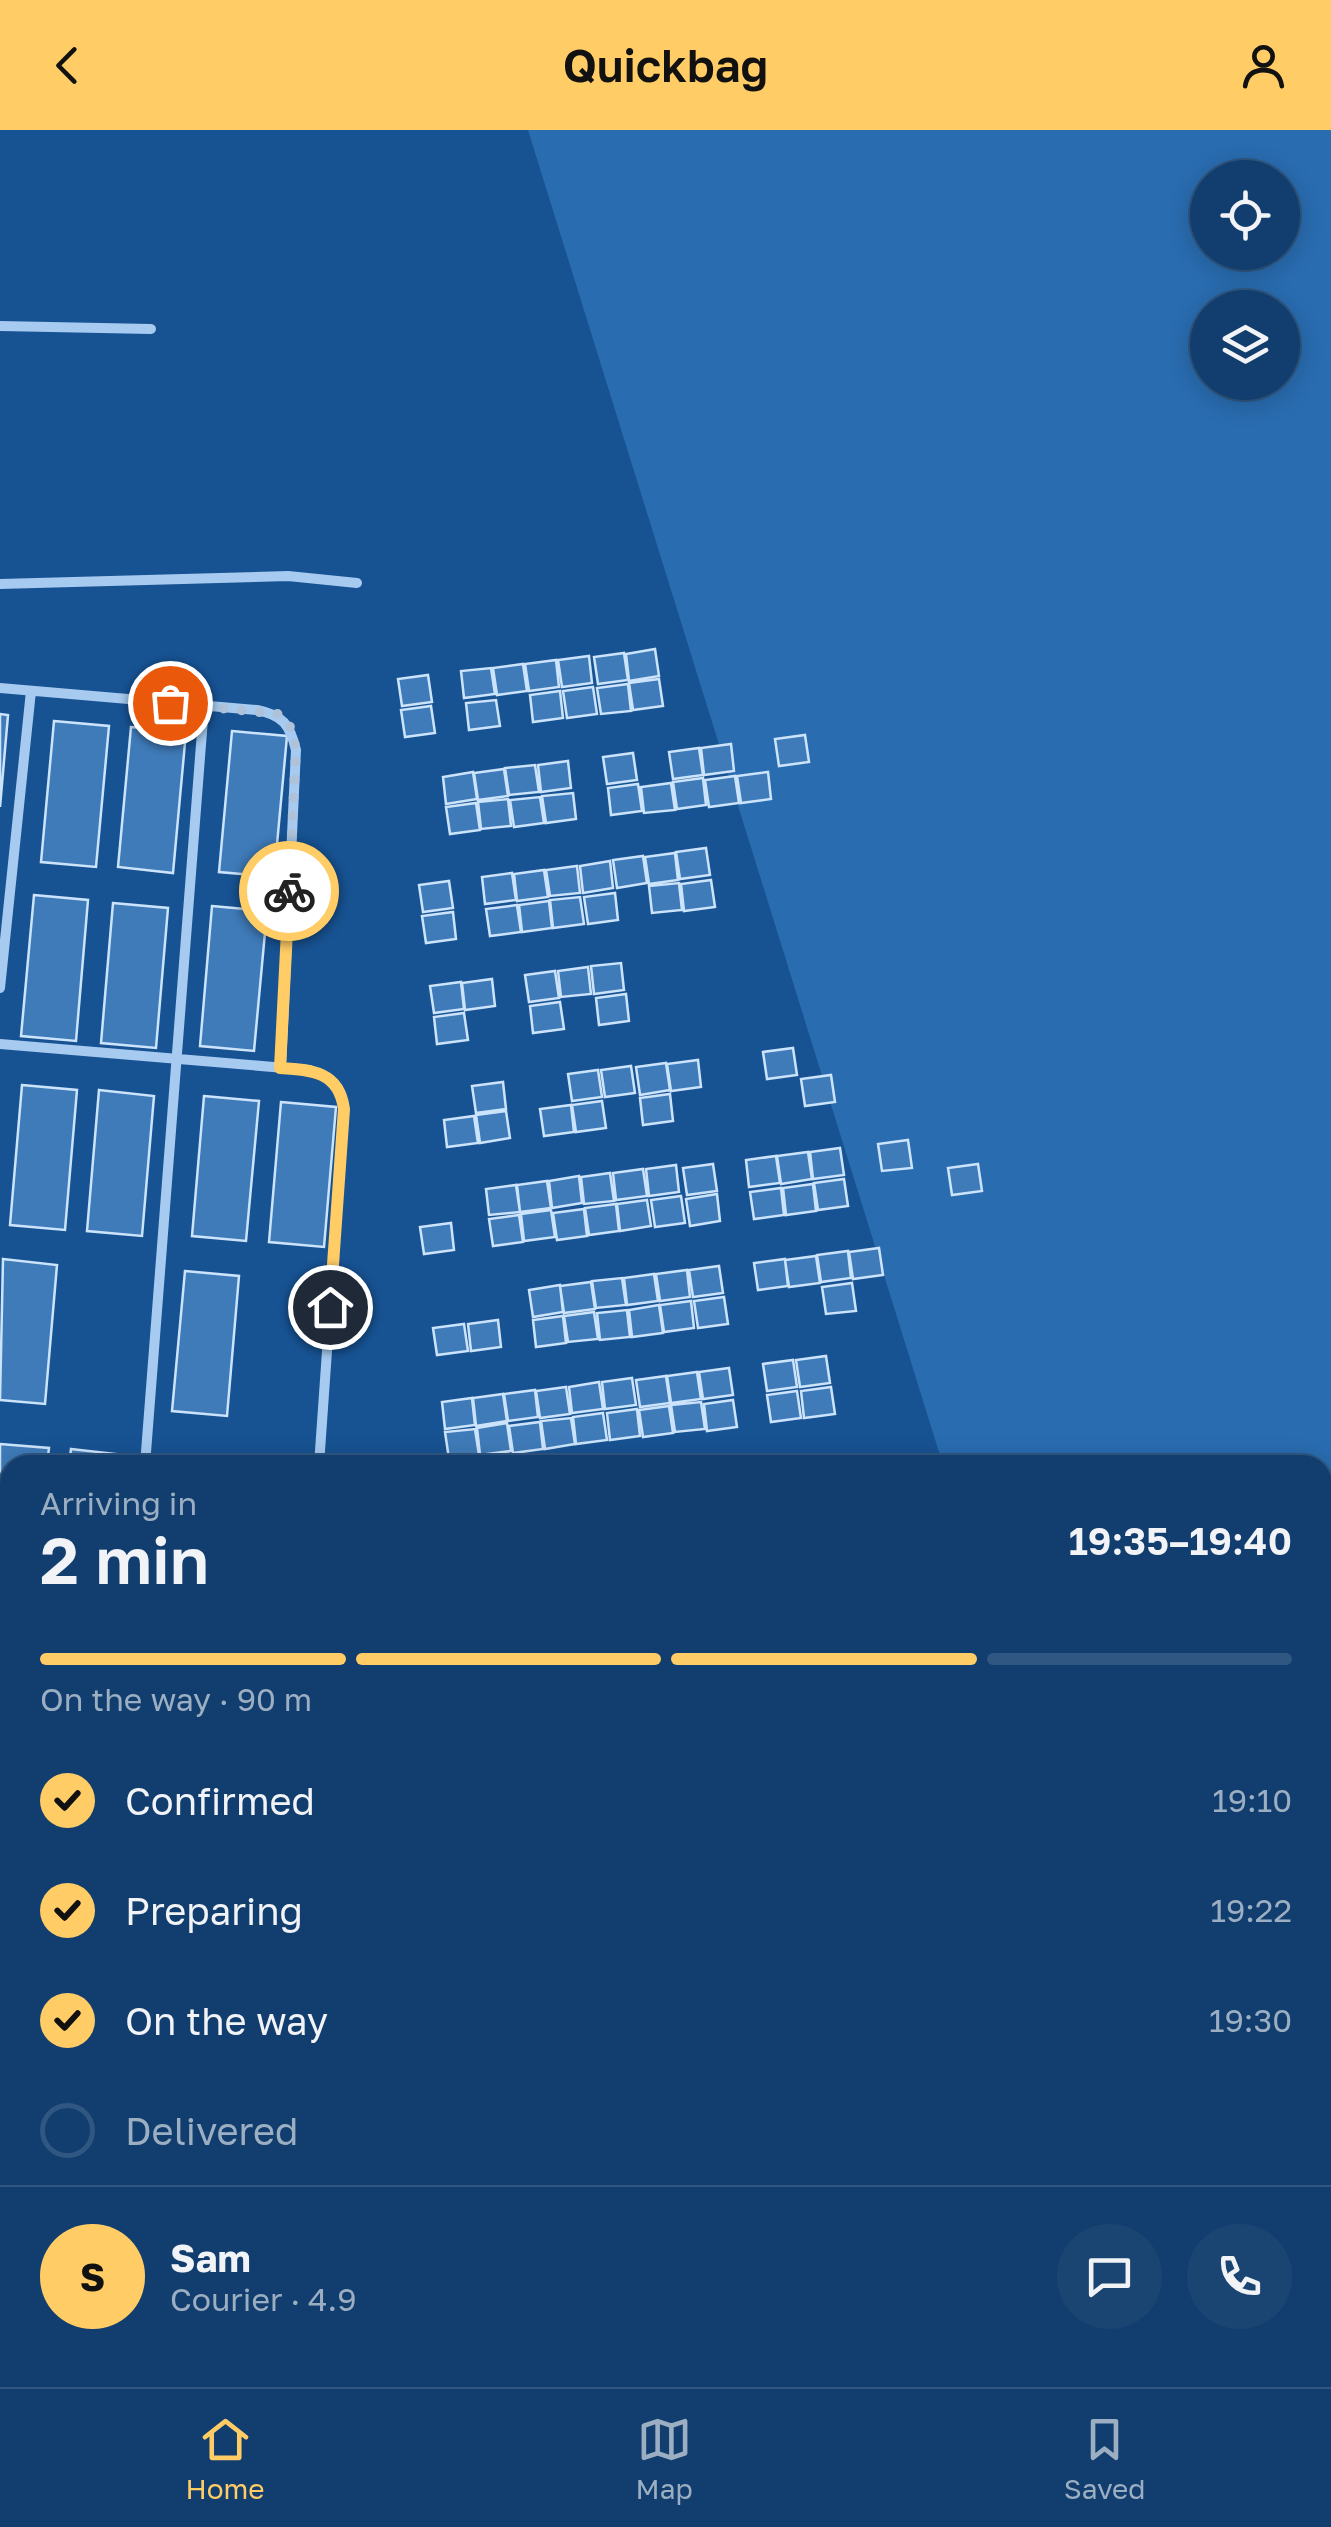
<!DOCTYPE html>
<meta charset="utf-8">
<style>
:root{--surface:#113e6e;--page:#1a4573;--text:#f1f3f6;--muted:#9caec2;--line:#305781;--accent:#ffcc65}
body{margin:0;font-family:"Golos Text",sans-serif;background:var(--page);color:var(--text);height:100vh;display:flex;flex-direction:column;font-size:38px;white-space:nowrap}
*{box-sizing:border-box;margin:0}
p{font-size:32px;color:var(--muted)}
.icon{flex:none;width:55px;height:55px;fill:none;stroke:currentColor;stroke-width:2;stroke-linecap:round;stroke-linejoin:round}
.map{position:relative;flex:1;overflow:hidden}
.panel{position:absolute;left:0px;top:1325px;width:1332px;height:932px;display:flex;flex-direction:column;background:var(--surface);border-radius:30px 30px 0 0;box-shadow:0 5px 25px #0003,0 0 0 2px var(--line)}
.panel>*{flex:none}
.fabs{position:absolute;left:1190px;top:30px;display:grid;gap:20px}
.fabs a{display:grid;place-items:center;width:110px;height:110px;border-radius:50%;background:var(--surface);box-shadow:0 5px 25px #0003,0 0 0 2px var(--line);font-size:50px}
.pin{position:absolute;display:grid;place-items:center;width:85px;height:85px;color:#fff;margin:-42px;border:5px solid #fff;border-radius:50%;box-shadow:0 2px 10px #0007}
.courier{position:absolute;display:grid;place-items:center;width:100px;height:100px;margin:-50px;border:8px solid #ffcc65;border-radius:50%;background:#fff;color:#222;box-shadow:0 2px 12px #0007}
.overview em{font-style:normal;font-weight:600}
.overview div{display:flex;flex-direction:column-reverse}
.overview{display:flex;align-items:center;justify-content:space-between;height:170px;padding:0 40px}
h1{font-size:65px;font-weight:600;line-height:75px}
.bar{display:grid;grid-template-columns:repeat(4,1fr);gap:15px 10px;align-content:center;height:120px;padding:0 40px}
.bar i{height:12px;border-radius:8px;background:var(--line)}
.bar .on{background:var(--accent)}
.bar p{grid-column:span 4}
.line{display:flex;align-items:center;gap:25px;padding:0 40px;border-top:2px solid var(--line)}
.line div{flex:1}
.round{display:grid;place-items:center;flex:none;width:105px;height:105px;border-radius:52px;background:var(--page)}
ol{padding:0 40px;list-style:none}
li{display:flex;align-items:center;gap:30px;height:110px}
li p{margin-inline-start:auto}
li .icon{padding:10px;border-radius:50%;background:var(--accent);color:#111;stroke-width:4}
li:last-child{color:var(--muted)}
li i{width:55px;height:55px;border:5px solid var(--line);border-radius:50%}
header{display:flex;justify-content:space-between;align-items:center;height:130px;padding:0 40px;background:var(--accent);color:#111;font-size:45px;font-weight:600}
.dock{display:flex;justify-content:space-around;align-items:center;height:140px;border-top:2px solid var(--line);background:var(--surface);font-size:28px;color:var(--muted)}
.dock a{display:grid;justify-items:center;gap:5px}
.dock .on{color:var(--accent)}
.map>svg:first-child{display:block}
</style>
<header><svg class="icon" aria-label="back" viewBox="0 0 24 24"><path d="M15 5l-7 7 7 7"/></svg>Quickbag<svg class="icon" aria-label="person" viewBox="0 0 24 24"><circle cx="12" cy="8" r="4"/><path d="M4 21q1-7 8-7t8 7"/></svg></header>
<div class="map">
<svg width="1331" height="2257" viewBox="0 0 1331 2257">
<rect width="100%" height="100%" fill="#175292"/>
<path fill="#296cb0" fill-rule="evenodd" d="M 528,0 L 1331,0 L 1331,2257 L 496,2257 L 495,2248 L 1322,2248 L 1322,1335 L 943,1335 ZM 1208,48 L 1282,48 L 1282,122 L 1208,122 ZM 1208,178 L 1282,178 L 1282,252 L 1208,252 Z"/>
<path fill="#3f7bb9" stroke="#cce4fb" stroke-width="2.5" d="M 655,519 L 659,546 L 629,551 L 626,524 Z
M 624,523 L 628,550 L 598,554 L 594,527 Z
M 589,526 L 592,553 L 562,557 L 558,530 Z
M 556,530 L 559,557 L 529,561 L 525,534 Z
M 523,534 L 527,561 L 497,565 L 493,538 Z
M 491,538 L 495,564 L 464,568 L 461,541 Z
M 428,545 L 432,572 L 402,576 L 398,549 Z
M 659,549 L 663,576 L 633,580 L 629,553 Z
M 628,554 L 631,581 L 601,584 L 597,558 Z
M 593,557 L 597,584 L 567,588 L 563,561 Z
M 560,561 L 563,588 L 533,592 L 530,565 Z
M 496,570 L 500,596 L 469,600 L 466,573 Z
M 431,576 L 435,603 L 405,607 L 401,580 Z
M 0,584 L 8,585 L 0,677 Z
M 54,591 L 109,596 L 96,737 L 41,732 Z
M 131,597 L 186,602 L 173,743 L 118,737 Z
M 232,601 L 287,606 L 274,747 L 219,742 Z
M 805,605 L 809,632 L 779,636 L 775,609 Z
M 731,614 L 734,641 L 704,645 L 701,618 Z
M 699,618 L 703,645 L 673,649 L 669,622 Z
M 633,623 L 637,650 L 607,654 L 603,627 Z
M 568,631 L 571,658 L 541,662 L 538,635 Z
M 535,635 L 539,662 L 509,665 L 505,638 Z
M 504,639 L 508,666 L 478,670 L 474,643 Z
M 473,642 L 477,669 L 446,674 L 443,647 Z
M 768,642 L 771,669 L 741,673 L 737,646 Z
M 735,646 L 739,673 L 709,677 L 705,650 Z
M 703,648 L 706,675 L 677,679 L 673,652 Z
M 671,653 L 675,680 L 644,683 L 641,657 Z
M 638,654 L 642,681 L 611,685 L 608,658 Z
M 573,663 L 576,689 L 546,693 L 542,666 Z
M 540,667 L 544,693 L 514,697 L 510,670 Z
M 508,669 L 511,696 L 481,699 L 478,672 Z
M 476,673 L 480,700 L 450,704 L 446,677 Z
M 706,718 L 710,745 L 680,749 L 676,722 Z
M 675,723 L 678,750 L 649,754 L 645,727 Z
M 643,726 L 647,753 L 617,758 L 613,730 Z
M 610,731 L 613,758 L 583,763 L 580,736 Z
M 577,736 L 580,763 L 550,766 L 546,740 Z
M 544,740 L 548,767 L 517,771 L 514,744 Z
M 512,743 L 516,770 L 485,774 L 482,747 Z
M 711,750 L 715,777 L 684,781 L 681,754 Z
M 449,751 L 453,778 L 423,782 L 419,755 Z
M 679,753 L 682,780 L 652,783 L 649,756 Z
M 615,763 L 618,790 L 588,794 L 584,767 Z
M 34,765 L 88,770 L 76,911 L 21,906 Z
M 580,767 L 584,794 L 553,798 L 550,770 Z
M 549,771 L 552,798 L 522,802 L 519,775 Z
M 113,773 L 168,778 L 156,918 L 101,913 Z
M 517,775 L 521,802 L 490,806 L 486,779 Z
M 212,776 L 267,781 L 254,921 L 200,916 Z
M 453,782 L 456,809 L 426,813 L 422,786 Z
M 621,833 L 624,860 L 594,864 L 591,836 Z
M 588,837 L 591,864 L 561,867 L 558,841 Z
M 555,841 L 559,868 L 529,872 L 525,845 Z
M 492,849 L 495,876 L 465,880 L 462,853 Z
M 461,852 L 464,879 L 434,883 L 430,856 Z
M 626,864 L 629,891 L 599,895 L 596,868 Z
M 560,872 L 564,899 L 533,903 L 530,876 Z
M 464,883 L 468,910 L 437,914 L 434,887 Z
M 793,918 L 797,945 L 767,949 L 763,922 Z
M 698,930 L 701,957 L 671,961 L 667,934 Z
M 666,933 L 670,960 L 640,965 L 636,937 Z
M 631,936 L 635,963 L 605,967 L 601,940 Z
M 598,940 L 602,967 L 572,971 L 568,944 Z
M 831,945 L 835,972 L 805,976 L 801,949 Z
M 503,952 L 506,979 L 476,983 L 472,956 Z
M 22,955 L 77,960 L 65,1100 L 10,1095 Z
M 99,960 L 154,966 L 142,1106 L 87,1101 Z
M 670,964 L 673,991 L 643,995 L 640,968 Z
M 204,966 L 259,971 L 246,1111 L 192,1106 Z
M 602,971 L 606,998 L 576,1002 L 572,975 Z
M 281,972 L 336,977 L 324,1117 L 269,1112 Z
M 571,975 L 574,1002 L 544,1006 L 540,979 Z
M 506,981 L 510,1008 L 480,1013 L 476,985 Z
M 474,986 L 478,1013 L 447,1017 L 444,990 Z
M 908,1010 L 912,1038 L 882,1041 L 878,1014 Z
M 840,1018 L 844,1045 L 813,1049 L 810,1022 Z
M 808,1022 L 812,1049 L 781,1054 L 777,1026 Z
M 776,1026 L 780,1053 L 749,1057 L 746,1030 Z
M 713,1034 L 717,1061 L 687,1065 L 683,1038 Z
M 978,1034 L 982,1061 L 952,1065 L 948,1038 Z
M 676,1035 L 679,1062 L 649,1066 L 646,1039 Z
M 643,1039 L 647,1066 L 616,1070 L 613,1043 Z
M 610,1043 L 614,1071 L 584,1074 L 581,1047 Z
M 579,1046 L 582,1073 L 552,1078 L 549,1051 Z
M 844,1049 L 848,1076 L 818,1080 L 814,1053 Z
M 547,1051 L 551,1078 L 520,1082 L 517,1055 Z
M 813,1054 L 816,1081 L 786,1085 L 783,1058 Z
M 516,1055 L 520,1082 L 489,1085 L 486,1059 Z
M 781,1058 L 784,1085 L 754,1089 L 750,1062 Z
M 717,1064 L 720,1091 L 690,1096 L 686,1069 Z
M 681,1066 L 685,1093 L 655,1097 L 651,1070 Z
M 647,1070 L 651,1096 L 620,1101 L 617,1074 Z
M 616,1074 L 619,1101 L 589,1105 L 585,1078 Z
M 584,1079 L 587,1106 L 557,1110 L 553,1083 Z
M 551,1080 L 555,1107 L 524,1111 L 521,1084 Z
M 519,1085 L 523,1112 L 493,1116 L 489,1089 Z
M 451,1093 L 454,1120 L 424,1124 L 420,1097 Z
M 879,1118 L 883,1145 L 853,1149 L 849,1122 Z
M 848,1121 L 851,1148 L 821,1152 L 817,1125 Z
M 816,1126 L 820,1153 L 789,1157 L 785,1130 Z
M 3,1129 L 57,1135 L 45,1274 L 0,1270 Z
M 785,1129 L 788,1156 L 758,1160 L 754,1133 Z
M 719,1136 L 723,1163 L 693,1167 L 689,1140 Z
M 687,1140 L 690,1167 L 660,1171 L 656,1144 Z
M 185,1141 L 239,1146 L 227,1286 L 172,1281 Z
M 654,1144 L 658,1171 L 627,1175 L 624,1148 Z
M 622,1148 L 626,1175 L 596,1178 L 592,1151 Z
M 591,1152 L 595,1179 L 564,1183 L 560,1156 Z
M 852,1153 L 856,1181 L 826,1184 L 822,1157 Z
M 560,1155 L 563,1182 L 533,1187 L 529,1160 Z
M 724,1167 L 728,1194 L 698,1198 L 694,1171 Z
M 691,1171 L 694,1198 L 664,1202 L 660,1175 Z
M 659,1175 L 663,1203 L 632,1207 L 629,1180 Z
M 627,1180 L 630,1207 L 600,1210 L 597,1183 Z
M 594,1182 L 598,1209 L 568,1212 L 564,1186 Z
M 563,1186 L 566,1213 L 536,1217 L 533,1190 Z
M 498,1190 L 501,1217 L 471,1221 L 468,1194 Z
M 464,1194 L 468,1221 L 437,1225 L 433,1198 Z
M 826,1226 L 830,1253 L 800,1257 L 796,1230 Z
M 793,1230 L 797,1257 L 767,1261 L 763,1234 Z
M 729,1238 L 733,1265 L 703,1269 L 699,1242 Z
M 697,1242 L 701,1269 L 671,1273 L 667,1246 Z
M 666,1246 L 670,1273 L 640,1277 L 636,1250 Z
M 632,1248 L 636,1275 L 605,1279 L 602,1252 Z
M 599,1252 L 603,1279 L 572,1283 L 569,1257 Z
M 566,1257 L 570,1284 L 540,1288 L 536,1261 Z
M 831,1257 L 835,1284 L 804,1288 L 801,1261 Z
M 535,1260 L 538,1287 L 508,1291 L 504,1264 Z
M 797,1261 L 801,1288 L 771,1292 L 767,1265 Z
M 503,1264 L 507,1291 L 476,1296 L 473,1268 Z
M 472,1268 L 475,1295 L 445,1299 L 442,1272 Z
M 733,1270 L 737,1297 L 707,1301 L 704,1274 Z
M 701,1272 L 705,1299 L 675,1302 L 671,1275 Z
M 669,1276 L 673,1303 L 643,1307 L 639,1280 Z
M 637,1279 L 640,1306 L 610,1310 L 607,1283 Z
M 603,1283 L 607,1310 L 576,1314 L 573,1287 Z
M 571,1288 L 575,1314 L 545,1319 L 541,1291 Z
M 540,1292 L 543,1319 L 513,1323 L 509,1296 Z
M 507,1293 L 511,1321 L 480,1325 L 477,1298 Z
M 475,1299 L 479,1325 L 449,1329 L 445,1302 Z
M 0,1314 L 49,1318 L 47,1335 L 10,1335 L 10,1456 L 0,1455 Z
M 71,1319 L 125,1325 L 124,1335 L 69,1335 Z
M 175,1326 L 230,1331 L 230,1335 L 174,1335 Z
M 0,1490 L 10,1491 L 10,1626 L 0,1625 Z
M 0,2184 L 4,2184 L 12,2257 L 0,2257 Z
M 49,2248 L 101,2248 L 102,2257 L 50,2257 Z
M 148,2248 L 201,2248 L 201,2257 L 149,2257 Z"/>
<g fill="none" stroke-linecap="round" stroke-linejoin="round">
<path stroke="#a6caf0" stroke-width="10" d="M 0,196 L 151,199
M 0,454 L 288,446 L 357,453
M 0,558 L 257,580 C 283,585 290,595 296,620 L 281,938
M 0,858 L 31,561
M 0,914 L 309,940 C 332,948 341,954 344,979 L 319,1335
M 145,1335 L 204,576
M 0,1656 L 10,1657
M 0,1973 L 10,1972
M 0,2171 L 10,2170
M 38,2248 L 40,2257
M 129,2248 L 130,2257"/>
</g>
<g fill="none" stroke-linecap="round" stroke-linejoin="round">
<path stroke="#aec2d9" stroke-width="10" stroke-dasharray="0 18" d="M 170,573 L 278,584 L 291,598 L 296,620 L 289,761"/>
<path stroke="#ffcc65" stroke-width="12" d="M 289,761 L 280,938 C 313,940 339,942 344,979 L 330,1177"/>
</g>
</svg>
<div class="fabs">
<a><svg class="icon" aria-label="locate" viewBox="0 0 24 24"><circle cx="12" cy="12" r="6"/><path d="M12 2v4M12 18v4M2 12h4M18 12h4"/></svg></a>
<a><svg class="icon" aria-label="layers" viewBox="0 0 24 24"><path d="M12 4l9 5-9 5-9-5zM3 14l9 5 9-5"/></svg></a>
</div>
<div class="pin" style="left:170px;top:573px;background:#ea580c"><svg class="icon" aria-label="bag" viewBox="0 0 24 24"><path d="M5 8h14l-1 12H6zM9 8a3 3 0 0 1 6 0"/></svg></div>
<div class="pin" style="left:330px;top:1177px;background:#1f2937"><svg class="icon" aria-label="home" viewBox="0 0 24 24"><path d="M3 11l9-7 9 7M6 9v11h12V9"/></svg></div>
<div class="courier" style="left:289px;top:761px"><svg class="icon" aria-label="bike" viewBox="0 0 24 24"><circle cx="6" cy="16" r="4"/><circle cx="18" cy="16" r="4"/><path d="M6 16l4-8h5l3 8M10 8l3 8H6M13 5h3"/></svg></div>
<section class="panel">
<div class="overview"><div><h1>2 min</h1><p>Arriving in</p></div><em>19:35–19:40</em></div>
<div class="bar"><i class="on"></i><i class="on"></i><i class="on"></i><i></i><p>On the way · 90 m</p></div>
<ol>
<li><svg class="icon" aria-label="check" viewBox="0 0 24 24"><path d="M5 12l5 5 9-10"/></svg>Confirmed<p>19:10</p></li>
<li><svg class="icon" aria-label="check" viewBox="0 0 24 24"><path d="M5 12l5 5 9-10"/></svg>Preparing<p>19:22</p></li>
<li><svg class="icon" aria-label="check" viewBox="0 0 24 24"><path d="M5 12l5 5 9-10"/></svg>On the way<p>19:30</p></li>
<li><i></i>Delivered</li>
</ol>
<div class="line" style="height:180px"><b class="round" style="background:var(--accent);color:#111">S</b><div><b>Sam</b><p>Courier · 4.9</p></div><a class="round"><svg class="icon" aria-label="chat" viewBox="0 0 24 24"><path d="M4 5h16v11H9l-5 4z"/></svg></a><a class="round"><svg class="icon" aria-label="phone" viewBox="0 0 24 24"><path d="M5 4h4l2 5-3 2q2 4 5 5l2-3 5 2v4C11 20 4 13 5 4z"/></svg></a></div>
</section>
</div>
<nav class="dock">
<a class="on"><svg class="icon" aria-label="home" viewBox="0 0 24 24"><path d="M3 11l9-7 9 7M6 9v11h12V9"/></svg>Home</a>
<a><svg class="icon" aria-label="map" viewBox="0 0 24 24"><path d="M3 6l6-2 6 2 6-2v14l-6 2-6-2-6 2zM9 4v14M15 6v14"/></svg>Map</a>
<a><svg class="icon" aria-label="saved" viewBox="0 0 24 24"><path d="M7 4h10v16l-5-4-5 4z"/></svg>Saved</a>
</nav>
